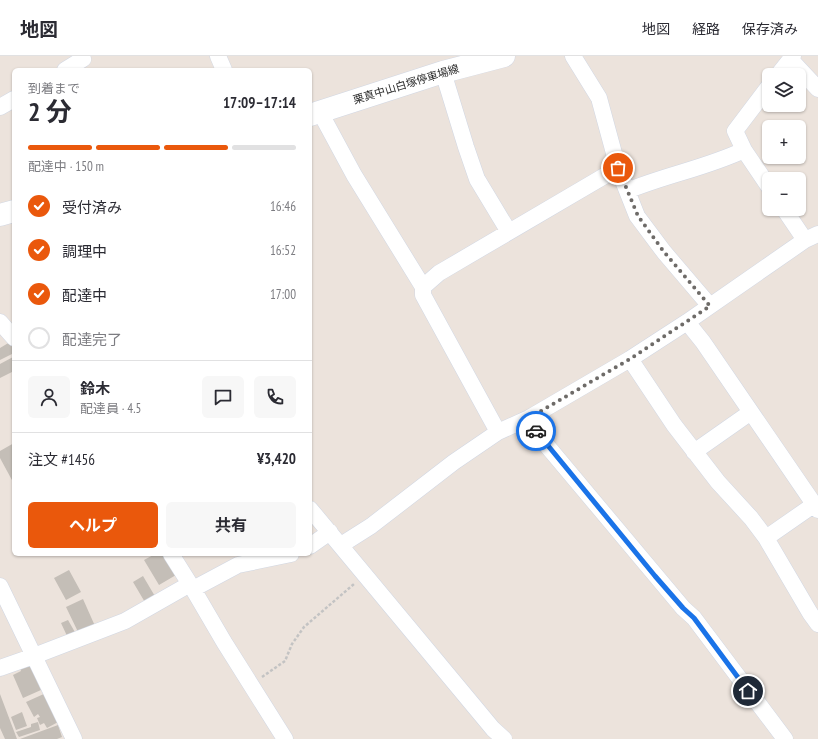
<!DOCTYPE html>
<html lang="ja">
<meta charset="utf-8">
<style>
:root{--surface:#fff;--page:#f7f7f7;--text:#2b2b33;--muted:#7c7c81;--line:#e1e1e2;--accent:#ea580c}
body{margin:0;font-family:"PT Sans Narrow","Noto Sans JP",sans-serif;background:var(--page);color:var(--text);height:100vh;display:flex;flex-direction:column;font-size:15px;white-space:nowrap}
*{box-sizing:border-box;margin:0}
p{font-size:13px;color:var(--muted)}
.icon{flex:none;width:22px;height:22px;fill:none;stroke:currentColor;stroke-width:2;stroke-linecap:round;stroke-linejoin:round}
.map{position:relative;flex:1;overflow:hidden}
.side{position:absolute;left:12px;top:12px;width:300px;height:488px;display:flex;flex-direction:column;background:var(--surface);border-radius:6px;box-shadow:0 1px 3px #0004}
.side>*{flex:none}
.buttons{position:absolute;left:762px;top:12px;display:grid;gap:8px}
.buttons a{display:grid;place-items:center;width:44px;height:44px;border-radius:6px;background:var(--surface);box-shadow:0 1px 3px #0004;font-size:20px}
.pin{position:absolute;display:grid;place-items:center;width:34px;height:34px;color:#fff;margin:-17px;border:2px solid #fff;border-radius:50%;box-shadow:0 1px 4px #0007}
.courier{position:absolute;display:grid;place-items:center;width:40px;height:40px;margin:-20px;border:3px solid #1a73e8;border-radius:50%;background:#fff;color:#222;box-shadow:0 1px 5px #0007}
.summary em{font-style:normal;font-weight:700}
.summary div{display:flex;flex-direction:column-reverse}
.summary{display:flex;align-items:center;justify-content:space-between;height:68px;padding:0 16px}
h1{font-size:26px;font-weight:700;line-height:30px}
.bar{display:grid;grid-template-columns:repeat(4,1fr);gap:6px 4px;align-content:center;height:48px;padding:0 16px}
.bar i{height:5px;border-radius:3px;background:var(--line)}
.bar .current{background:var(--accent)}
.bar p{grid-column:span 4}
.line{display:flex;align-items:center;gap:10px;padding:0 16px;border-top:1px solid var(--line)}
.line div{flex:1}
.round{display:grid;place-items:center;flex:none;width:42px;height:42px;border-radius:6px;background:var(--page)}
ol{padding:0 16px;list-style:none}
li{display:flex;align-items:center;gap:12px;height:44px}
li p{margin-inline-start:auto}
li .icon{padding:4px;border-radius:50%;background:var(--accent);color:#fff;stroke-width:4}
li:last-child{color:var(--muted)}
li i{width:22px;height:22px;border:2px solid var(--line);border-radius:50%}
.button{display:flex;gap:8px;margin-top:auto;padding:8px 16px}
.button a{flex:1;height:46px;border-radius:6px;background:var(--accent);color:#fff;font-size:16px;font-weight:700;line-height:46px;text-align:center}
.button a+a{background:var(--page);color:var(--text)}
header{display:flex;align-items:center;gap:24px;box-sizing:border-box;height:56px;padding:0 20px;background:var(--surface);border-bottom:1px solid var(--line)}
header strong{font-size:19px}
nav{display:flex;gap:22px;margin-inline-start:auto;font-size:14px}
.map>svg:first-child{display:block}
</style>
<header>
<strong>地図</strong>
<nav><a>地図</a><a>経路</a><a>保存済み</a></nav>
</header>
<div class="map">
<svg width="818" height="683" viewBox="0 0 818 683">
<rect width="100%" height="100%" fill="#ece3dc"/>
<path fill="#c4beb7" d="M 10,286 L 14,294 L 14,297 L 0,304 L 0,292 Z
M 13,301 L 14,315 L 0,322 L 0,308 Z
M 14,387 L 14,425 L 13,426 L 0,402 L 0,395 Z
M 155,498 L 163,498 L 176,519 L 159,529 L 144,504 Z
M 69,514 L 81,536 L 66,544 L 54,522 Z
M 143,520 L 156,542 L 146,548 L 133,526 Z
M 83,543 L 95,570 L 79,578 L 66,551 Z
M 68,564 L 76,578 L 68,582 L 61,567 Z
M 30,608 L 41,634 L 23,642 L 13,619 L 21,615 L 20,612 Z
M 46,637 L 60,665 L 47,672 L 44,667 L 40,669 L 37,662 L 40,661 L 38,658 L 34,661 L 26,646 Z
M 0,638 L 17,683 L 5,683 L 0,672 Z
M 22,656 L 27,670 L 16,674 L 11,661 Z
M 38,666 L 40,674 L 19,681 L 16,676 L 31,671 L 31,668 Z
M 58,669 L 62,681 L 57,683 L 20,683 Z"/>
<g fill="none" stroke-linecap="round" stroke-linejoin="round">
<defs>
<path id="minor" d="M 218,0 L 224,14
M 573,0 L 599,42 L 618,112 L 637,160 L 664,196 L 710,250
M 790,3 L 818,33
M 65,14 L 83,3 L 82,0
M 443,16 L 466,91 L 477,123 L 509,176
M 778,19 L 793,0
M 769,30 L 735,75 L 744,94 L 769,131
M 0,51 L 14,43
M 320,56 L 354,119 L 423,231 L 423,239 L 498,376
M 627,135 C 665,119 706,112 744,94
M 784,153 L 805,184
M 423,231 L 439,217 L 618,112
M 0,266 L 14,282
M 687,266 L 703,286 L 818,454
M 630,303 L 674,369 L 718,426 L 751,462 L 766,482 L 810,557 L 818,568
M 529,362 L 538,379 L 683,552 L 694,562 L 785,683
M 694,396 L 751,356
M 310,453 L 493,673 L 504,683
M 766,482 L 812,450 L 818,448
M 341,489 L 371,470 L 454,406 L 498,376 L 529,362 L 630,303 L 687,266 L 805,184 L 818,178
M 310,490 L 330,476
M 171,498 L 193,533 L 238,509 L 291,498
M 0,530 L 74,683
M 193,533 L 224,586 L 285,683
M 0,612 L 34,600 L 125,565 L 190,528"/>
<path id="secondary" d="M 310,59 L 443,16 L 504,0
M 0,159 L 14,155"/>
</defs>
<use href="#minor" stroke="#d1d7e3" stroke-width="17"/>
<use href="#secondary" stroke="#d1d7e3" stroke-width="23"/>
<path stroke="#c3c3c3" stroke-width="2.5" stroke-dasharray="3 2" stroke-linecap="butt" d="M 262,621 L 285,605 L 292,588 L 304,571 L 354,528"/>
<use href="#minor" stroke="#fff" stroke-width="16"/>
<use href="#secondary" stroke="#fff" stroke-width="22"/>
</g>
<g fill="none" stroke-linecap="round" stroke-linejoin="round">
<path stroke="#6e6b68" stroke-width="4" stroke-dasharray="0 7.2" d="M 536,375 L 529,362 L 630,303 L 710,250 L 664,196 L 638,160 L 618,112"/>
<path stroke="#1a73e8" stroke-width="5" d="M 536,375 L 655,520 L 683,552 L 694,562 L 748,635"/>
</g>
<g text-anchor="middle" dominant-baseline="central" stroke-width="3.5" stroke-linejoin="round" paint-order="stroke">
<g font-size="11" fill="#2a2a2a" stroke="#fff">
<text transform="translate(406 28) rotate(-17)">栗真中山白塚停車場線</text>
</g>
</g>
</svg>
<div class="buttons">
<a><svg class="icon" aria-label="layers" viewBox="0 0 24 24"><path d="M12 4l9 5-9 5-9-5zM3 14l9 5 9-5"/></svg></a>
<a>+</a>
<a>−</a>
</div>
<div class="pin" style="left:618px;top:112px;background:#ea580c"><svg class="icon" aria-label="bag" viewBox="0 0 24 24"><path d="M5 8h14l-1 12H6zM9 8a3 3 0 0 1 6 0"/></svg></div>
<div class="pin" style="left:748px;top:635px;background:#1f2937"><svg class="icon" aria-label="home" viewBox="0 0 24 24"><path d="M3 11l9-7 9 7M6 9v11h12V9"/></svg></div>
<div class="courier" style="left:536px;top:375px"><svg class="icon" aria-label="car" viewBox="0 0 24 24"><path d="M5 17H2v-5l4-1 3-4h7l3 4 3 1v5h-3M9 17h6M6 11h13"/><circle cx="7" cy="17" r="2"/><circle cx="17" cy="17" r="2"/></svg></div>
<section class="side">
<div class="summary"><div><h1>2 分</h1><p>到着まで</p></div><em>17:09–17:14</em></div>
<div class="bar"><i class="current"></i><i class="current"></i><i class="current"></i><i></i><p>配達中 · 150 m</p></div>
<ol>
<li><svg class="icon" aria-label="check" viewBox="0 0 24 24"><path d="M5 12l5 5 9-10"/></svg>受付済み<p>16:46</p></li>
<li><svg class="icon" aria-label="check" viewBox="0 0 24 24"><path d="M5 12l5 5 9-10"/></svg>調理中<p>16:52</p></li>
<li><svg class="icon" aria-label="check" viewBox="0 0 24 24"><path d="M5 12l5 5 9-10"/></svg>配達中<p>17:00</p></li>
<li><i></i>配達完了</li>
</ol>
<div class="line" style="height:72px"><a class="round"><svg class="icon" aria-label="person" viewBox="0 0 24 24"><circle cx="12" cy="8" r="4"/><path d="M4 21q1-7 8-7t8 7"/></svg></a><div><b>鈴木</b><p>配達員 · 4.5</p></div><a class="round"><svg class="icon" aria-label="chat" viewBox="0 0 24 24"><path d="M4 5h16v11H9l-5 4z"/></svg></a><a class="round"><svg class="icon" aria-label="phone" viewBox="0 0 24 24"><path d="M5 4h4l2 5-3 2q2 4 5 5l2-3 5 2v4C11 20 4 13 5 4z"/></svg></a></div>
<div class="line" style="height:52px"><div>注文 #1456</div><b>¥3,420</b></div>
<div class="button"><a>ヘルプ</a><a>共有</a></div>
</section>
</div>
